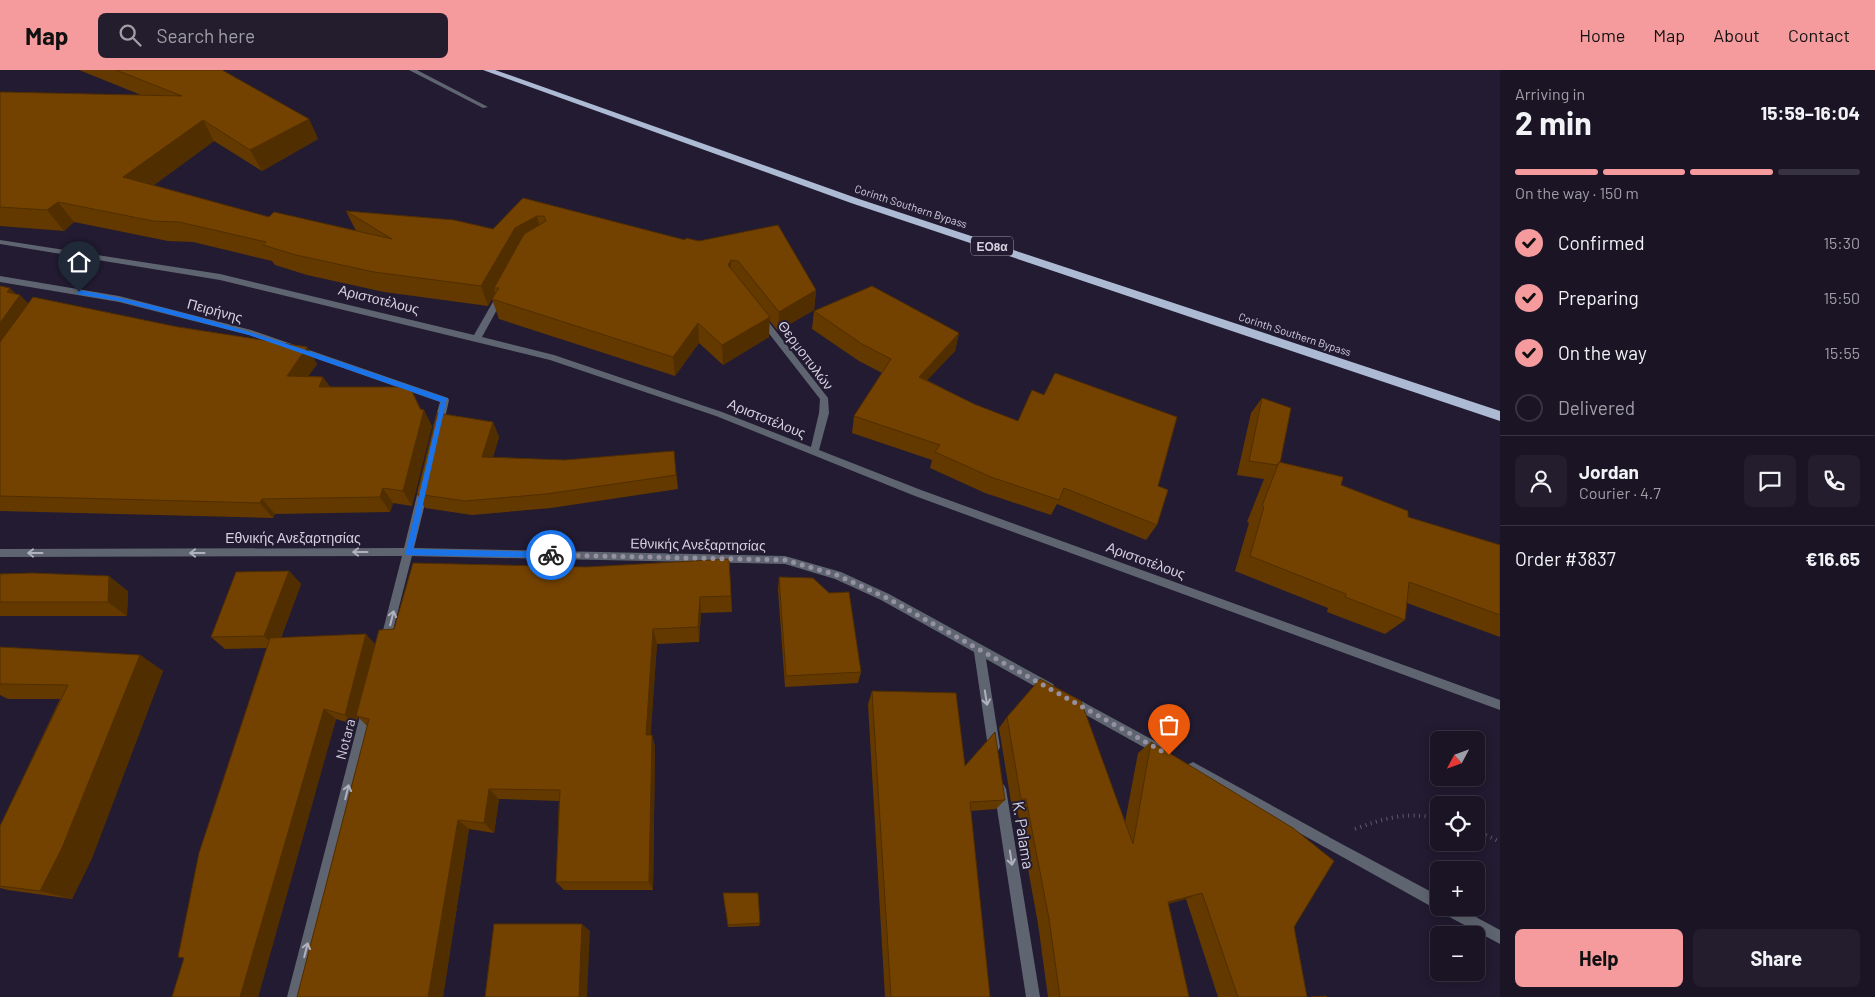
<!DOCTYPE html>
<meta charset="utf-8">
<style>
:root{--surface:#1a1425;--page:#231d2d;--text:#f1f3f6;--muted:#9f9ea7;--line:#383342;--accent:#f59b9e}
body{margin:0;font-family:Barlow,sans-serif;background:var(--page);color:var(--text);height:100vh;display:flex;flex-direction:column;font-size:19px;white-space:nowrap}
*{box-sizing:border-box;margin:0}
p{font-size:16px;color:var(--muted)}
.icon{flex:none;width:28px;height:28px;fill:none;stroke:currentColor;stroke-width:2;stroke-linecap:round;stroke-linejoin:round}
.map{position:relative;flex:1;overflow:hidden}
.drawer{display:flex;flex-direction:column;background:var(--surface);width:375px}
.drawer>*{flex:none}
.needle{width:32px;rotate:229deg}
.fabs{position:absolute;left:1430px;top:661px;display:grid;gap:10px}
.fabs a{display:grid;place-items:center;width:55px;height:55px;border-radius:8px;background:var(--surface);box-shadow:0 2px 12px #0003,0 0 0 1px var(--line);font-size:25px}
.pin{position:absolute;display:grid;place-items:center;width:42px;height:42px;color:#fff;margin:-51px -21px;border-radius:50% 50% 50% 0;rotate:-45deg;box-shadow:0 0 5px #0007}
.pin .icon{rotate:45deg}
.courier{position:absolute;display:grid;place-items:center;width:50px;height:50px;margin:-25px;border:4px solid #1a73e8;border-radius:50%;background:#fff;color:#222;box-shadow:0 1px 6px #0007}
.overview em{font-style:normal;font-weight:700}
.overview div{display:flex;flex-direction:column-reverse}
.overview{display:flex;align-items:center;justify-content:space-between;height:85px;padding:0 15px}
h1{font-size:32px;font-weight:700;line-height:38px}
.bar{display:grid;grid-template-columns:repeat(4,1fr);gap:8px 5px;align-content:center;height:60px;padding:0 15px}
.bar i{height:6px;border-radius:4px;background:var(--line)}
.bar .selected{background:var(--accent)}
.bar p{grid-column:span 4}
.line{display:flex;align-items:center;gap:12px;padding:0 15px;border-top:1px solid var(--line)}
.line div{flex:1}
.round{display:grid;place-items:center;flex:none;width:52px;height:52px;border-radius:8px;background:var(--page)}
ol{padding:0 15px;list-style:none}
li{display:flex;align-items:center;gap:15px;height:55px}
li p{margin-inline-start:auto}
li .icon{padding:5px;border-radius:50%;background:var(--accent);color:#111;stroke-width:4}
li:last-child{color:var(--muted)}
li i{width:28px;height:28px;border:2px solid var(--line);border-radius:50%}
.button{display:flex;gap:10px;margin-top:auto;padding:10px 15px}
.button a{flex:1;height:58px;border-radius:8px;background:var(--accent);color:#111;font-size:20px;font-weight:700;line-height:58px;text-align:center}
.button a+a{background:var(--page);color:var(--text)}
header{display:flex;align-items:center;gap:30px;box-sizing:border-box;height:70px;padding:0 25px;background:var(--accent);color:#111}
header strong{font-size:24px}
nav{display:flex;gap:28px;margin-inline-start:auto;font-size:18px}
.search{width:350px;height:45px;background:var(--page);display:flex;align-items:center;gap:12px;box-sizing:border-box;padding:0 18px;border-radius:8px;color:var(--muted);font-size:19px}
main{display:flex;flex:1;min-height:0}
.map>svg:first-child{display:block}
</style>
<header>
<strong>Map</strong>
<div class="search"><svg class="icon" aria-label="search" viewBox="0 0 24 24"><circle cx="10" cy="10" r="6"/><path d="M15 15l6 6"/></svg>Search here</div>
<nav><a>Home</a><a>Map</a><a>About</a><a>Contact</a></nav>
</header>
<main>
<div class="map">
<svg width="1500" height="927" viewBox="0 0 1500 927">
<rect width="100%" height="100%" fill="#221b31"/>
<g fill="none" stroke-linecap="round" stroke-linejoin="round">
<path stroke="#5f596d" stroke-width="4" stroke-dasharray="1 4.5" stroke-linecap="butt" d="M 1355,759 C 1384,748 1408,741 1439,749
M 1476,760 L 1500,772"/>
<path fill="#5f6570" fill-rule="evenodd" d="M 1325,765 L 1439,826 L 1439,838 L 1459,838 L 1500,860 L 1500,874 L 1442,843 L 1441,839 L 1434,838 L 1321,775 L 1319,771 L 1321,767 Z"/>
<path fill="#5f6570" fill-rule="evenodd" d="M 409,0 L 417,0 L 488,37 L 483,38 Z
M 0,170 L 220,204 L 474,265 L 498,223 L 501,222 L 505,225 L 482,267 L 554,285 L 722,342 L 811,377 L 819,343 L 820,329 L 757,248 L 758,246 L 764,246 L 828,328 L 829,343 L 819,380 L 921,420 L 1500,630 L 1500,640 L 915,426 L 716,346 L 550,290 L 220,210 L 0,174 Z
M 0,206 L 119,226 L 251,260 L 448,328 L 449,330 L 443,357 L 438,361 L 433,357 L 440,332 L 249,265 L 119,232 L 0,212 Z
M 424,413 L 427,414 L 429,417 L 414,478 L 785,486 L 841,502 L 889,524 L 1053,614 L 1055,618 L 1053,622 L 1049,623 L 1045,622 L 986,589 L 1000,677 L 998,681 L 994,683 L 990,681 L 988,677 L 974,582 L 881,530 L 835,509 L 785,494 L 408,486 L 404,485 L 403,482 L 419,417 L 421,414 Z
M 1072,626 L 1164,676 L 1166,680 L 1164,684 L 1160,686 L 1156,684 L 1068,635 L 1066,631 L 1068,627 Z
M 1193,692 L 1329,767 L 1331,771 L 1329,775 L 1325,777 L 1321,775 L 1189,702 L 1187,698 L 1189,694 Z
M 1000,713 L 1004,715 L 1006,719 L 1040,927 L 1026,927 L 994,719 L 996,715 Z"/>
<path fill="#5f6570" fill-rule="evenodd" d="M 408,478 L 412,479 L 413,482 L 390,572 L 389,575 L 385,577 L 381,575 L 380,572 L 402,486 L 0,487 L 0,479 Z
M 367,637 L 371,638 L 373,642 L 301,927 L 287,927 L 361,642 L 363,638 Z"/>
<path fill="#acbad4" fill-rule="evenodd" d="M 483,0 L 495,0 L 859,129 L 1500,341 L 1500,351 L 851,133 Z"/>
</g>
<path fill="#633900" d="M 79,0 L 222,0 L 309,49 L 318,69 L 262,101 L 214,71 L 154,115 L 269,147 L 356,161 L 346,141 L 493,159 L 523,128 L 685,170 L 816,220 L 814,240 L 778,261 L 769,250 L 769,267 L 723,295 L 699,273 L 675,306 L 499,249 L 492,229 L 495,223 L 488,236 L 384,222 L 307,205 L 275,195 L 272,191 L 193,172 L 168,171 L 74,152 L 64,161 L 0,156 L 0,22 L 141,25 Z
M 0,216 L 16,224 L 28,233 L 307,277 L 317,294 L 308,306 L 323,307 L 330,317 L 410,317 L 421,339 L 432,356 L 412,436 L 393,433 L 390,442 L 275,444 L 273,448 L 0,441 Z
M 814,241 L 959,263 L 955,281 L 927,310 L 974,334 L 1158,416 L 1157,455 L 1146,470 L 1057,434 L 1051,445 L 985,423 L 930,398 L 932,390 L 852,363 L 854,346 L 882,303 L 859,291 L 812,259 Z
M 1262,328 L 1280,393 L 1341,415 L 1408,447 L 1500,475 L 1500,567 L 1407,533 L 1405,550 L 1385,564 L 1327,542 L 1328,538 L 1235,501 L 1249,453 L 1247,452 L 1264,409 L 1237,405 L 1251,343 Z
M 493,352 L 499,367 L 493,387 L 565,390 L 674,381 L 678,419 L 551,438 L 472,445 L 425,438 L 417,424 Z
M 729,489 L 732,542 L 701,543 L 699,572 L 657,574 L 650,665 L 652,665 L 655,677 L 653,820 L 564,820 L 556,812 L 559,731 L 499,729 L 494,763 L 469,759 L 443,927 L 297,927 L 367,656 L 358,647 L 356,655 L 336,649 L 258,927 L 172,927 L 184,888 L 267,578 L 225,579 L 211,567 L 289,501 L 301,514 L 281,568 L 375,574 L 394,559 L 587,497 Z
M 0,504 L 128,521 L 127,546 L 0,546 Z
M 779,507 L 829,523 L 861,602 L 858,613 L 785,617 L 778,520 Z
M 0,577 L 140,585 L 163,601 L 92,788 L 72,829 L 8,820 L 0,818 L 0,756 L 60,629 L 8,629 L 0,625 Z
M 872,621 L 965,696 L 1005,730 L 996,739 L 971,741 L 990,927 L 885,927 L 868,634 Z
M 1007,647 L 1125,752 L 1138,683 L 1151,672 L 1294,857 L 1307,927 L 1218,927 L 1186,829 L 1168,834 L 1189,927 L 1048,927 L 1038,854 L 1017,738 L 1012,738 L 999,658 Z
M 723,823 L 760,853 L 759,856 L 728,857 Z"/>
<path fill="#502e00" d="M 309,49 L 318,69 L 262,101 L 250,80 Z
M 203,50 L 214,71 L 137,127 L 123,107 Z
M 58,132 L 74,152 L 64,161 L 47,140 Z
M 537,146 L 542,166 L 494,218 L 495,223 L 488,236 L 481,216 L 515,158 Z
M 731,190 L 731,210 L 728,195 Z
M 10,218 L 19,227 L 20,225 L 37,242 L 0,294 L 0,253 L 7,222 Z
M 816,220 L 814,240 L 778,261 L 779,242 Z
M 770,247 L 769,267 L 723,295 L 722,275 Z
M 698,253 L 699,273 L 675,306 L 673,287 Z
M 959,263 L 955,281 L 915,323 L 919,307 Z
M 307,277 L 317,294 L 298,322 L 287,306 Z
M 323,307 L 334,324 L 319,317 Z
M 410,317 L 423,344 L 424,340 L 432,356 L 412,436 L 403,421 Z
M 493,352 L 499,367 L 489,401 L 482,387 Z
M 383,418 L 393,433 L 390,442 L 380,427 Z
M 262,429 L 275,444 L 273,448 L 260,433 Z
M 289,501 L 301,514 L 277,578 L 264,566 Z
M 109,506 L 128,521 L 127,546 L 108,532 Z
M 700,527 L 701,543 L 699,572 L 698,557 Z
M 653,559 L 657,574 L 650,677 L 646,665 Z
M 366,564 L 377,576 L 356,646 L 358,647 L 356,655 L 345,645 Z
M 140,585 L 163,601 L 92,788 L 72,829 L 40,821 Z
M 324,639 L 336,649 L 258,927 L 240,927 Z
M 652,665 L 655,677 L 653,820 L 649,812 Z
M 489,719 L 499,729 L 494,763 L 484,753 Z
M 458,750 L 469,759 L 443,927 L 428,927 Z
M 1202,823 L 1186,829 L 1152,838 L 1168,832 Z
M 582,854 L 590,861 L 587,927 L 579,927 Z"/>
<path fill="#734200" stroke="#502e00" d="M 116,0 L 222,0 L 309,49 L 250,80 L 203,50 L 123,107 L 269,147 L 274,142 L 392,169 L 346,141 L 454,150 L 493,159 L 523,128 L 685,170 L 686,168 L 699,171 L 778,155 L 816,220 L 779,242 L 738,191 L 731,190 L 728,195 L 770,247 L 722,275 L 698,253 L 673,287 L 492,229 L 499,218 L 494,218 L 524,164 L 546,151 L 544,146 L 537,146 L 515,158 L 481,216 L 374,202 L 296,185 L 263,175 L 266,172 L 179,152 L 153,151 L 58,132 L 47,140 L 0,137 L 0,22 L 182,26 Z
M 0,216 L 10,218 L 7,222 L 20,225 L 0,253 Z
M 872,216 L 959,263 L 919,307 L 974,334 L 1018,351 L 1032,320 L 1044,325 L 1055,303 L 1177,347 L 1158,416 L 1168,420 L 1157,455 L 1064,418 L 1059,430 L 991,407 L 935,382 L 940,375 L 854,346 L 891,289 L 862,274 L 814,241 Z
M 33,227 L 178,257 L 307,277 L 287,306 L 323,307 L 319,317 L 410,317 L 420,339 L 424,340 L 403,421 L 383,418 L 380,427 L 262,429 L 260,433 L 0,426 L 0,272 Z
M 1262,328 L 1291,338 L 1280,393 L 1279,392 L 1277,395 L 1249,391 Z
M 437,343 L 493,352 L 482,387 L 565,390 L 674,381 L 676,405 L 546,424 L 465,431 L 417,424 Z
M 1279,392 L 1343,407 L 1341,415 L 1408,441 L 1408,447 L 1500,475 L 1500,545 L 1409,512 L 1405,550 L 1345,527 L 1346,524 L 1250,486 L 1264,437 L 1262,436 Z
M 729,489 L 731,526 L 700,527 L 698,557 L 653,559 L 646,665 L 652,665 L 649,812 L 556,812 L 560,720 L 489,719 L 484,753 L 458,750 L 428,927 L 297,927 L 369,649 L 356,646 L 379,560 L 394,559 L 413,493 L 587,497 Z
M 289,501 L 264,566 L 211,567 L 236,502 Z
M 32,503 L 109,506 L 108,532 L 0,532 L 0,504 Z
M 779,507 L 813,508 L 829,523 L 849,522 L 861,602 L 786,606 Z
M 366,564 L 345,645 L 324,639 L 240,927 L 172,927 L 184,888 L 178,887 L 199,783 L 270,568 Z
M 0,577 L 140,585 L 62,778 L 40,821 L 0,816 L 0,756 L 68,615 L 0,614 Z
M 1040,609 L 1081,631 L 1133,774 L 1151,672 L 1293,758 L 1334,791 L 1294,857 L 1307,927 L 1238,927 L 1202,823 L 1168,832 L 1189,927 L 1060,927 L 1049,849 L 1026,729 L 1021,729 L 1007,647 Z
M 872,621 L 956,623 L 965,696 L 995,662 L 1005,730 L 970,732 L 990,927 L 891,927 Z
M 723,823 L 758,823 L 760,853 L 728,855 Z
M 494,854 L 582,854 L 579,927 L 485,927 Z
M 1326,926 L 1327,927 L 1311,927 Z"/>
<defs><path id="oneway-shaft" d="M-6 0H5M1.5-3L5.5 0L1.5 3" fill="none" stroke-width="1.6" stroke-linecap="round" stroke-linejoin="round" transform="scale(1.25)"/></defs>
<g stroke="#b1b0be">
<use href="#oneway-shaft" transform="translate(360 482) rotate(180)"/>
<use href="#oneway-shaft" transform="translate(35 483) rotate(180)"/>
<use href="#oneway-shaft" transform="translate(197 483) rotate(180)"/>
<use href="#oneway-shaft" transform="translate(392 548) rotate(-76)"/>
<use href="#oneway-shaft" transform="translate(986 628) rotate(81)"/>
<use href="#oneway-shaft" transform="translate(347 722) rotate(-76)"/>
<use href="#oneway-shaft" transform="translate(1011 788) rotate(81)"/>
<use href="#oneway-shaft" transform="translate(306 880) rotate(-76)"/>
</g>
<path fill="#1a73e8" d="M 79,220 C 206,242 326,287 447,328 L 413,479 L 551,482 L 555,485 L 554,488 L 405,485 L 441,332 L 249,265 L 119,231 L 77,224 Z"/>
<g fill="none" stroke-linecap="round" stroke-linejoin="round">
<path stroke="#9691a2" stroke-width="5" stroke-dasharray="0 9" d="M 551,485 L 785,490 L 837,505 L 885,527 L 1169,685"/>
</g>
<g text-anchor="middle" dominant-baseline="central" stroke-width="4" stroke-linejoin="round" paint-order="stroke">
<g font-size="11" fill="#d4d0df" stroke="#221b31">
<text transform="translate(911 136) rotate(18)">Corinth Southern Bypass</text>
<text transform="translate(1295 264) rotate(18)">Corinth Southern Bypass</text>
</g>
<rect fill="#221b31" stroke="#9f9aab" stroke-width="1" x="971" y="166.5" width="42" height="19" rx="4"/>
<g font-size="12" font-weight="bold" fill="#d4d0df">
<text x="992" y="176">ΕΟ8α</text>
</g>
<g font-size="14" fill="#d4d0df" stroke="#221b31">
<text transform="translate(379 229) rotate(14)">Αριστοτέλους</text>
<text transform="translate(215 240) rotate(15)">Πειρήνης</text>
<text transform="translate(806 285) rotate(53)">Θερμοπυλών</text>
<text transform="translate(767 348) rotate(22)">Αριστοτέλους</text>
<text x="293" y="467">Εθνικής Ανεξαρτησίας</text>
<text transform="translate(698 474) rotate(1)">Εθνικής Ανεξαρτησίας</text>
<text transform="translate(1146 490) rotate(20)">Αριστοτέλους</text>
<text transform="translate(345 669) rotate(-76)">Notara</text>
</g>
<g font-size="16" fill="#d4d0df" stroke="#221b31">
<text transform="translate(1024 765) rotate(81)">K. Palama</text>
</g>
</g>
</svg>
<div class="fabs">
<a><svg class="needle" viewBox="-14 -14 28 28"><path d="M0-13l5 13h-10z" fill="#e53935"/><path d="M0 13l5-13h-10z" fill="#9f9ea7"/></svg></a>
<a><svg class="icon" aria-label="locate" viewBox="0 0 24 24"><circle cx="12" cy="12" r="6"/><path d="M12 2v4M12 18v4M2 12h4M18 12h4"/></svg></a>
<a>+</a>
<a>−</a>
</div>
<div class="pin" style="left:1169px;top:685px;background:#ea580c"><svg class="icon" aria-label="bag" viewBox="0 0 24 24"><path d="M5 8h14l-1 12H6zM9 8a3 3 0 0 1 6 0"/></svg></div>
<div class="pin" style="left:79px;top:222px;background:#1f2937"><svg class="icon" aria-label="home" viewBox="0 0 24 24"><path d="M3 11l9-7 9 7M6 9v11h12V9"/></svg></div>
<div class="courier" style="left:551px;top:485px"><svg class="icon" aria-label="bike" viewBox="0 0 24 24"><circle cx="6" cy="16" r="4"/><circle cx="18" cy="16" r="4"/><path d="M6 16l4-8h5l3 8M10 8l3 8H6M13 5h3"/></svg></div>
</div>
<section class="drawer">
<div class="overview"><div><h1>2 min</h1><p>Arriving in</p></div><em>15:59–16:04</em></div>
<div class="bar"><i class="selected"></i><i class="selected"></i><i class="selected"></i><i></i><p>On the way · 150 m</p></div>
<ol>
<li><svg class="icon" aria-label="check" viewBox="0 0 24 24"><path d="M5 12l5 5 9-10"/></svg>Confirmed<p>15:30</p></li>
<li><svg class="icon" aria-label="check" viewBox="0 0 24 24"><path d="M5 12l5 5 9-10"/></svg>Preparing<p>15:50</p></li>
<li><svg class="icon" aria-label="check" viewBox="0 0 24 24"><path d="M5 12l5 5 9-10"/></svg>On the way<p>15:55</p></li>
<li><i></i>Delivered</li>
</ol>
<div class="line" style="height:90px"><a class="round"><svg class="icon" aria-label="person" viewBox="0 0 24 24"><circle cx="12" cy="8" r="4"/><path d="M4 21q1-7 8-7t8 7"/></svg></a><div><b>Jordan</b><p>Courier · 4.7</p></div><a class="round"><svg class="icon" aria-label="chat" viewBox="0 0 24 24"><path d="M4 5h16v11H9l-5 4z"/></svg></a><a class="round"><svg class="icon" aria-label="phone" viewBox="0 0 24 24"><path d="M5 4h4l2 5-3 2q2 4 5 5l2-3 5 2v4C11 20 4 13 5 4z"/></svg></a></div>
<div class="line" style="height:65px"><div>Order #3837</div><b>€16.65</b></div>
<div class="button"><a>Help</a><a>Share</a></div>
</section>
</main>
